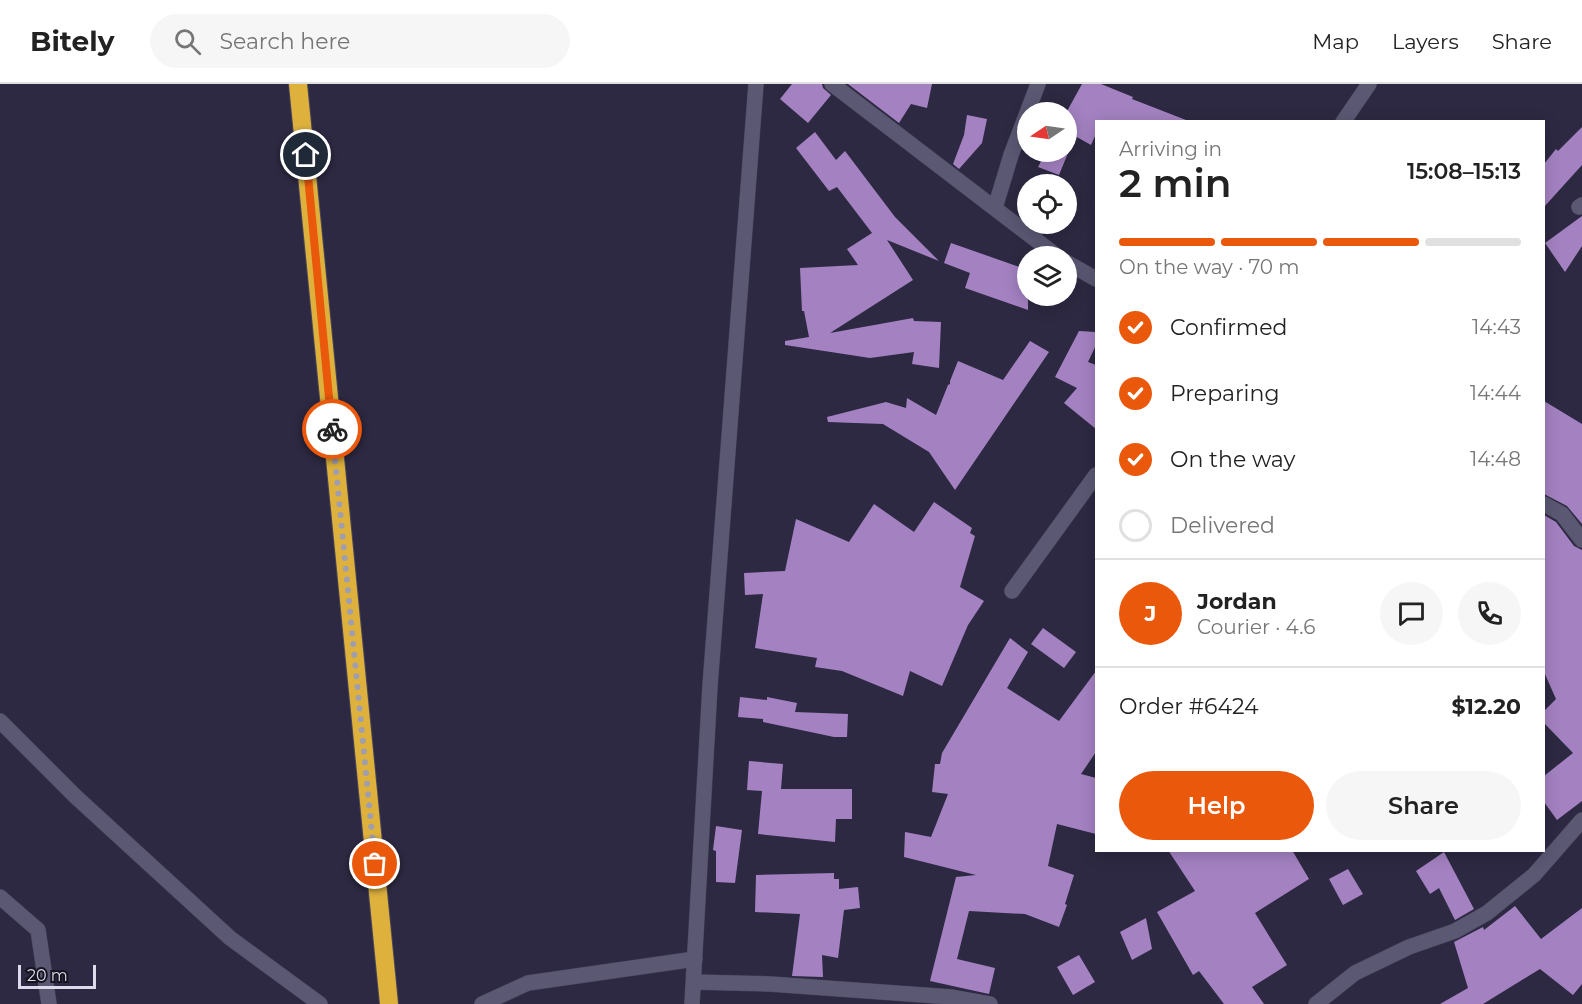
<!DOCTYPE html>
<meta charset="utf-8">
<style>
:root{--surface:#fff;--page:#f6f6f6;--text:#222;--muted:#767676;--line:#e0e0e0;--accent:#ea580c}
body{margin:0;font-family:Montserrat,sans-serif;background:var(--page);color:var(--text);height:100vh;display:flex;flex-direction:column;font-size:22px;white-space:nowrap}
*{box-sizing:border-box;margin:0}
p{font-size:20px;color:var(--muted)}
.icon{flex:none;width:33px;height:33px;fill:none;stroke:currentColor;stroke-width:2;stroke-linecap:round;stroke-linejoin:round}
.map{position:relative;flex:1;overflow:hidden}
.drawer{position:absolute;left:1095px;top:36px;width:450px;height:732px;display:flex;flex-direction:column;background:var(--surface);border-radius:0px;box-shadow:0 3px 15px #0003}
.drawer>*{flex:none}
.needle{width:39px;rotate:257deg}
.buttons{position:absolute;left:1017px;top:18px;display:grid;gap:12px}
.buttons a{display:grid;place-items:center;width:60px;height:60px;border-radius:50%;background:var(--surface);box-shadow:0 3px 15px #0003;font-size:30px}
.scale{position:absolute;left:18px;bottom:15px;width:78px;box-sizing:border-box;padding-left:6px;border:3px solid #dcdbeb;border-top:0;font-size:16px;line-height:21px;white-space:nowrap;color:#dcdbeb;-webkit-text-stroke:4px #15141f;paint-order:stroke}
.pin{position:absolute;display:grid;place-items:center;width:51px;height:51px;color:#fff;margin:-26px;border:3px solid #fff;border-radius:50%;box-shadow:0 2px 6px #0007}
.courier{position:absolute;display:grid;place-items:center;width:60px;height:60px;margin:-30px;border:4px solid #ea580c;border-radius:50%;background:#fff;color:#222;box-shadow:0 2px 8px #0007}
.head em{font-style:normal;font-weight:600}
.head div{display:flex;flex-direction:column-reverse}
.head{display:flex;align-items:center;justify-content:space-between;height:102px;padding:0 24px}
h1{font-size:39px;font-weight:600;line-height:45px}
.bar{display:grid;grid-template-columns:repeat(4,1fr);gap:9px 6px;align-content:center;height:72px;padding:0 24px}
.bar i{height:8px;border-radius:4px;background:var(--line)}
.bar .selected{background:var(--accent)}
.bar p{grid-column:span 4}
.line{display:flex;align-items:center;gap:15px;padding:0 24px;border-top:2px solid var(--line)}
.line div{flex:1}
.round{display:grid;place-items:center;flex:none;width:63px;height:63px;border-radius:32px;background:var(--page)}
ol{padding:0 24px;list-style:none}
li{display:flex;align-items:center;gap:18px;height:66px}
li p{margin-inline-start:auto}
li .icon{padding:6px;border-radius:50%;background:var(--accent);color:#fff;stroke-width:4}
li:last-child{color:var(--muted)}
li i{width:33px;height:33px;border:3px solid var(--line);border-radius:50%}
.button{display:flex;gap:12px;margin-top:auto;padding:12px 24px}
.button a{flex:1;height:69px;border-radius:36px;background:var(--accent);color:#fff;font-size:24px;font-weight:600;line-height:69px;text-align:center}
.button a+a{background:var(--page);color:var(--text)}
header{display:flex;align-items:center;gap:36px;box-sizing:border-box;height:84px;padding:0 30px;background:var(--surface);border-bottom:2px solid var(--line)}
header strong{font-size:28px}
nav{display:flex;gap:33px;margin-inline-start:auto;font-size:21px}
.search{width:420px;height:54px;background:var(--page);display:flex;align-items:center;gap:15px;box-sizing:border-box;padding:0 21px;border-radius:33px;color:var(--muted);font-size:22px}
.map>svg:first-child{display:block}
</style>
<header>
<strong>Bitely</strong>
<div class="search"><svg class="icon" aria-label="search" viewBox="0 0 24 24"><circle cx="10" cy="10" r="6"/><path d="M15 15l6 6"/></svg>Search here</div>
<nav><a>Map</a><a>Layers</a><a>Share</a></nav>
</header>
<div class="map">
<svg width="1582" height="920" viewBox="0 0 1582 920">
<rect width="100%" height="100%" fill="#2d2942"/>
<path fill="#a482c2" d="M 792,0 L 822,0 L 823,4 L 831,11 L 808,39 L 780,15 Z
M 848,0 L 932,0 L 927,24 L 911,20 L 899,39 Z
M 1082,0 L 1101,0 L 1133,13 L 1132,15 L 1186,36 L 1186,38 L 1104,36 L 1096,38 L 1096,50 L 1091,61 L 1075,52 L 1059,91 L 1038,83 L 1046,68 L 1066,68 L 1066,29 Z
M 967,31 L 987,35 L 982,59 L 959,85 L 953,80 L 964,51 Z
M 1582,43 L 1582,81 L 1544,123 L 1544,80 L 1556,65 L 1558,67 Z
M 815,48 L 836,76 L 845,67 L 895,133 L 939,177 L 887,156 L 913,196 L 830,249 L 913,234 L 914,237 L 941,238 L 939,284 L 912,280 L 914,268 L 870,274 L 785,261 L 785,257 L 809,253 L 804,227 L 802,227 L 800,184 L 858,181 L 847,165 L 872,149 L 837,103 L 829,107 L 796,64 Z
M 1582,132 L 1582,162 L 1565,188 L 1545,159 Z
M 951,159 L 1028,186 L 1028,226 L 965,204 L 970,189 L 944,179 Z
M 1079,247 L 1096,248 L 1096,261 L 1088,278 L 1096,281 L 1096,345 L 1064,319 L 1077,304 L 1055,293 Z
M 1030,257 L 1049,268 L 955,406 L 929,368 L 883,340 L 828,338 L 827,333 L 886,318 L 906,324 L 907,314 L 936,331 L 948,301 L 950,300 L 950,297 L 958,277 L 1003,296 Z
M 1544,317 L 1582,340 L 1582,440 L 1567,422 L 1544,410 Z
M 934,418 L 972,444 L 970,449 L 975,452 L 960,503 L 984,517 L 968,541 L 942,602 L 910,587 L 903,612 L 842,587 L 815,583 L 817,574 L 755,564 L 763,510 L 745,511 L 744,489 L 785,487 L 796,435 L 849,458 L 874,420 L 914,448 Z
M 1544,431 L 1556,438 L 1574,462 L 1582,466 L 1582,717 L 1557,736 L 1544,718 L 1544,692 L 1573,669 L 1544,639 L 1544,627 L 1556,615 L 1544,588 Z
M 1043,544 L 1076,568 L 1064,584 L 1031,560 Z
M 1010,554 L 1028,568 L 1007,604 L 1059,637 L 1096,587 L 1096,668 L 1081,690 L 1096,694 L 1096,750 L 1057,740 L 1048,782 L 1074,791 L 1065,820 L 1067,821 L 1059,843 L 1025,830 L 969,827 L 957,875 L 995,884 L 989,910 L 930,897 L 956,793 L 976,791 L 904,773 L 905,748 L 931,753 L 948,710 L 932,708 L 935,680 L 940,680 L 942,669 Z
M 740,613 L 767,616 L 767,613 L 797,619 L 795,628 L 848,630 L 847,653 L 834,653 L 763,638 L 763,635 L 738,633 Z
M 749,677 L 783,680 L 781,705 L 852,705 L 852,735 L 836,735 L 835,758 L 758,750 L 762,707 L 747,706 Z
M 716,742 L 742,746 L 735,799 L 716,798 L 716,767 L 713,766 Z
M 1168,766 L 1292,766 L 1309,795 L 1255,829 L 1287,881 L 1252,903 L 1264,920 L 1224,920 L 1199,887 L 1193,891 L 1157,828 L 1195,807 Z
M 1444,768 L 1474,825 L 1455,836 L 1439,804 L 1430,810 L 1416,787 Z
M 1348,785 L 1363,810 L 1343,821 L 1329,795 Z
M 834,789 L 834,795 L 839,795 L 839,805 L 858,803 L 860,824 L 844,826 L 838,874 L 822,871 L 823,893 L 792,892 L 800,830 L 755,828 L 756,791 Z
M 1515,822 L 1541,855 L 1582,824 L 1582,900 L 1573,911 L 1540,885 L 1483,920 L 1440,920 L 1468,904 L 1454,858 L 1483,843 L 1484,846 Z
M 1146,834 L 1152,865 L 1132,876 L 1120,848 Z
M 1079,871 L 1095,898 L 1073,911 L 1057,883 Z"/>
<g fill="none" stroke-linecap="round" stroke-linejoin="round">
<defs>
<path id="minor" d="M 832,0 L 1057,172
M 1343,38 L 1369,0
M 1579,123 L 1582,121
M 995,124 L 1011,71 L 1038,0
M 1066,178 L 1096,195
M 1544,420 L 1562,430 L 1582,456
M 1012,507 L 1096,391
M 0,637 L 75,712 L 230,854 L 320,920
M 0,813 L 38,846 L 49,920
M 694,898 L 770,900 L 951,913 L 990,920
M 482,920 L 528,899 L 695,875
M 692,920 L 710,602 L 756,0
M 1316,920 L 1355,889 L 1409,863 L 1455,847 L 1487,829 L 1534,791 L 1582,736"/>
<path id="highway" d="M 298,0 L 389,920"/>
</defs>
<use href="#minor" stroke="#49465b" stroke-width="16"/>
<use href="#highway" stroke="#49465b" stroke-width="20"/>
<use href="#minor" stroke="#5b5874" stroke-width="15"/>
<use href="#highway" stroke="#ddb13c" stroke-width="18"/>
</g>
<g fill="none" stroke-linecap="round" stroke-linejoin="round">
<path stroke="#9f9db0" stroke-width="6" stroke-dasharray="0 10.8" d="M 332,345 L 375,780"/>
<path stroke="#ea580c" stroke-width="8" d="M 306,71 L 332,345"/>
</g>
</svg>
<div class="buttons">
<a><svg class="needle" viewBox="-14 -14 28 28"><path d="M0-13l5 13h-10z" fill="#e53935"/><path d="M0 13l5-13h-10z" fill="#767676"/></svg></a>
<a><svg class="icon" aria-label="locate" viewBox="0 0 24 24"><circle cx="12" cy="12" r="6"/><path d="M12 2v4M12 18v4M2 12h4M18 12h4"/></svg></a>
<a><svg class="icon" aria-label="layers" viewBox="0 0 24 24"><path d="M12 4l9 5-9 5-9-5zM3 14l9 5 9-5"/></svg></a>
</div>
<div class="scale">20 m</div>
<div class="pin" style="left:375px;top:780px;background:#ea580c"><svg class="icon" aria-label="bag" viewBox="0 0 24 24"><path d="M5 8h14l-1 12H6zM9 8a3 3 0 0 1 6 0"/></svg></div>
<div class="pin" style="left:306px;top:71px;background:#1f2937"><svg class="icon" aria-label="home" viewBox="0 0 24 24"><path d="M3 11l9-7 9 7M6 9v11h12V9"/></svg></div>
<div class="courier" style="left:332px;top:345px"><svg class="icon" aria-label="bike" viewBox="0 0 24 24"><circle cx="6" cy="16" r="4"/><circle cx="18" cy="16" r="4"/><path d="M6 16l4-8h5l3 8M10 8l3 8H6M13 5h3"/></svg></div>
<section class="drawer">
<div class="head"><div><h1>2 min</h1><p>Arriving in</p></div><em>15:08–15:13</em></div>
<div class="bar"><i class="selected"></i><i class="selected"></i><i class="selected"></i><i></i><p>On the way · 70 m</p></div>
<ol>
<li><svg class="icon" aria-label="check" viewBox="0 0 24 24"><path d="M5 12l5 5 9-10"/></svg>Confirmed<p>14:43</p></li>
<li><svg class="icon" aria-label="check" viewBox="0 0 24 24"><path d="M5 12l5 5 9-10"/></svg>Preparing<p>14:44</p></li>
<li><svg class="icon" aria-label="check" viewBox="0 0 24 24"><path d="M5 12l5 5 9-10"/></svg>On the way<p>14:48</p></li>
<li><i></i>Delivered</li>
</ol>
<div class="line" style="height:108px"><b class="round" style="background:var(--accent);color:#fff">J</b><div><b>Jordan</b><p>Courier · 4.6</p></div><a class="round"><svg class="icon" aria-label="chat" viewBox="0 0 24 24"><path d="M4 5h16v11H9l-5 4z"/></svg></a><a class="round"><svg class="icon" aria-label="phone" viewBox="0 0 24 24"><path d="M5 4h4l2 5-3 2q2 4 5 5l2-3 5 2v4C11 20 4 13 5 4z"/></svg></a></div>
<div class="line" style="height:78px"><div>Order #6424</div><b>$12.20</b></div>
<div class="button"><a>Help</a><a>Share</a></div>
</section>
</div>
